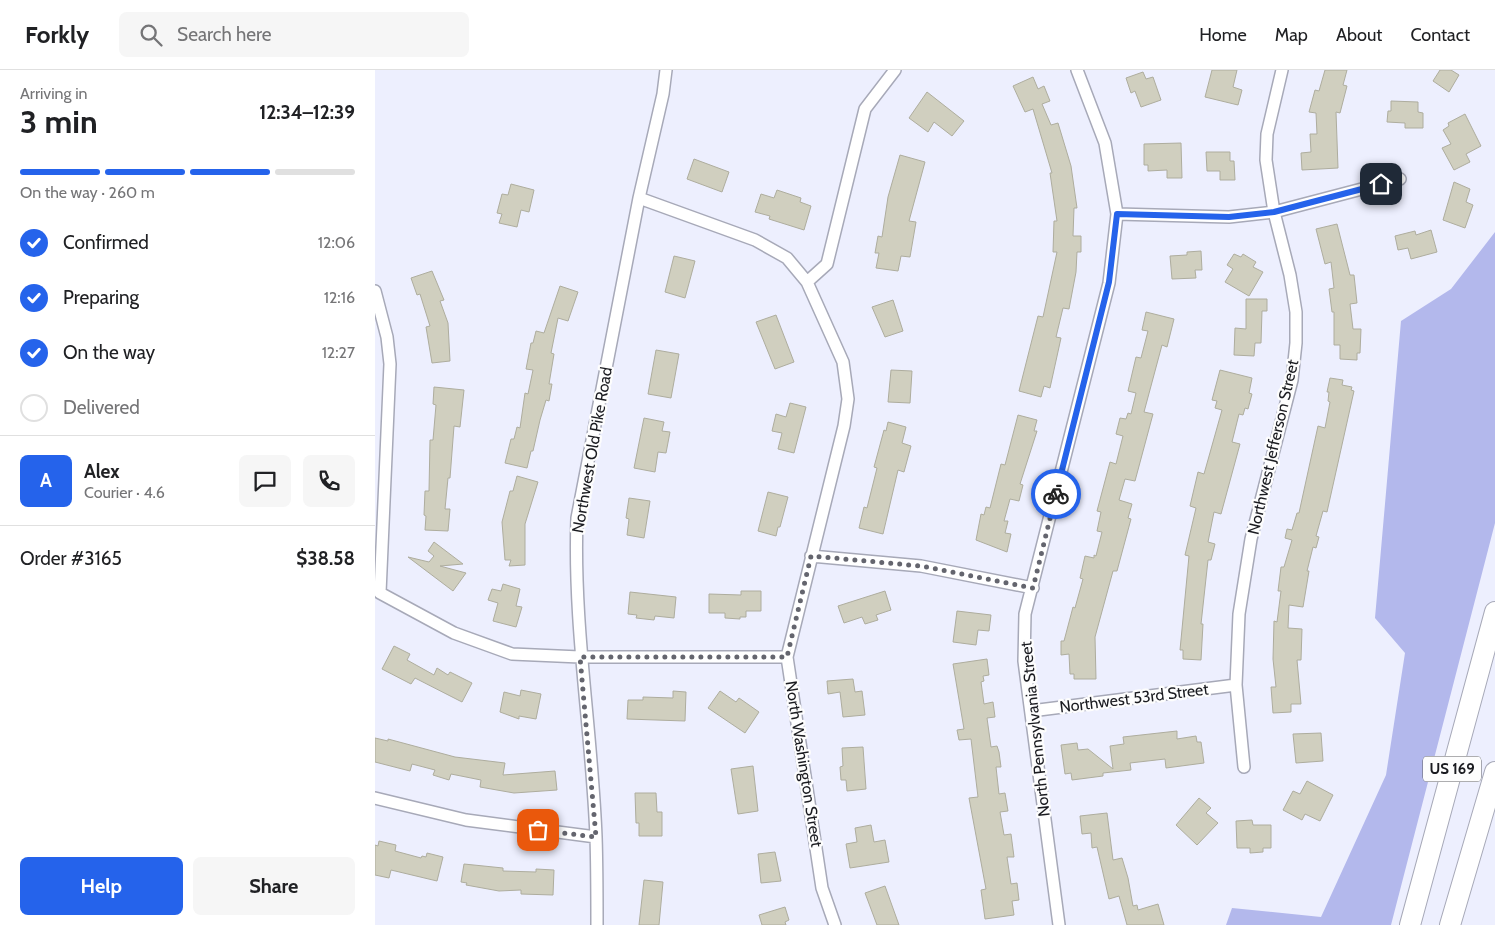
<!DOCTYPE html>
<meta charset="utf-8">
<style>
:root{--surface:#fff;--page:#f6f6f6;--text:#202124;--muted:#757577;--line:#e0e0e0;--accent:#2563eb}
body{margin:0;font-family:Cabin,sans-serif;background:var(--page);color:var(--text);height:100vh;display:flex;flex-direction:column;font-size:19px;white-space:nowrap}
*{box-sizing:border-box;margin:0}
p{font-size:16px;color:var(--muted)}
.icon{flex:none;width:28px;height:28px;fill:none;stroke:currentColor;stroke-width:2;stroke-linecap:round;stroke-linejoin:round}
.map{position:relative;flex:1;overflow:hidden}
.details{display:flex;flex-direction:column;background:var(--surface);width:375px}
.details>*{flex:none}
.pin{position:absolute;display:grid;place-items:center;width:42px;height:42px;color:#fff;margin:-21px;border-radius:10px;box-shadow:0 2px 8px #0006}
.courier{position:absolute;display:grid;place-items:center;width:50px;height:50px;margin:-25px;border:4px solid #2563eb;border-radius:50%;background:#fff;color:#222;box-shadow:0 1px 6px #0007}
.head em{font-style:normal;font-weight:700}
.head div{display:flex;flex-direction:column-reverse}
.head{display:flex;align-items:center;justify-content:space-between;height:85px;padding:0 20px}
h1{font-size:32px;font-weight:700;line-height:38px}
.bar{display:grid;grid-template-columns:repeat(4,1fr);gap:8px 5px;align-content:center;height:60px;padding:0 20px}
.bar i{height:6px;border-radius:4px;background:var(--line)}
.bar .active{background:var(--accent)}
.bar p{grid-column:span 4}
.line{display:flex;align-items:center;gap:12px;padding:0 20px;border-top:1px solid var(--line)}
.line div{flex:1}
.round{display:grid;place-items:center;flex:none;width:52px;height:52px;border-radius:8px;background:var(--page)}
ol{padding:0 20px;list-style:none}
li{display:flex;align-items:center;gap:15px;height:55px}
li p{margin-inline-start:auto}
li .icon{padding:5px;border-radius:50%;background:var(--accent);color:#fff;stroke-width:4}
li:last-child{color:var(--muted)}
li i{width:28px;height:28px;border:2px solid var(--line);border-radius:50%}
.button{display:flex;gap:10px;margin-top:auto;padding:10px 20px}
.button a{flex:1;height:58px;border-radius:8px;background:var(--accent);color:#fff;font-size:20px;font-weight:700;line-height:58px;text-align:center}
.button a+a{background:var(--page);color:var(--text)}
header{display:flex;align-items:center;gap:30px;box-sizing:border-box;height:70px;padding:0 25px;background:var(--surface);border-bottom:1px solid var(--line)}
header strong{font-size:24px}
nav{display:flex;gap:28px;margin-inline-start:auto;font-size:18px}
.search{width:350px;height:45px;background:var(--page);display:flex;align-items:center;gap:12px;box-sizing:border-box;padding:0 18px;border-radius:8px;color:var(--muted);font-size:19px}
main{display:flex;flex:1;min-height:0}
.map>svg:first-child{display:block}
</style>
<header>
<strong>Forkly</strong>
<div class="search"><svg class="icon" aria-label="search" viewBox="0 0 24 24"><circle cx="10" cy="10" r="6"/><path d="M15 15l6 6"/></svg>Search here</div>
<nav><a>Home</a><a>Map</a><a>About</a><a>Contact</a></nav>
</header>
<main>
<section class="details">
<div class="head"><div><h1>3 min</h1><p>Arriving in</p></div><em>12:34–12:39</em></div>
<div class="bar"><i class="active"></i><i class="active"></i><i class="active"></i><i></i><p>On the way · 260 m</p></div>
<ol>
<li><svg class="icon" aria-label="check" viewBox="0 0 24 24"><path d="M5 12l5 5 9-10"/></svg>Confirmed<p>12:06</p></li>
<li><svg class="icon" aria-label="check" viewBox="0 0 24 24"><path d="M5 12l5 5 9-10"/></svg>Preparing<p>12:16</p></li>
<li><svg class="icon" aria-label="check" viewBox="0 0 24 24"><path d="M5 12l5 5 9-10"/></svg>On the way<p>12:27</p></li>
<li><i></i>Delivered</li>
</ol>
<div class="line" style="height:90px"><b class="round" style="background:var(--accent);color:#fff">A</b><div><b>Alex</b><p>Courier · 4.6</p></div><a class="round"><svg class="icon" aria-label="chat" viewBox="0 0 24 24"><path d="M4 5h16v11H9l-5 4z"/></svg></a><a class="round"><svg class="icon" aria-label="phone" viewBox="0 0 24 24"><path d="M5 4h4l2 5-3 2q2 4 5 5l2-3 5 2v4C11 20 4 13 5 4z"/></svg></a></div>
<div class="line" style="height:65px"><div>Order #3165</div><b>$38.58</b></div>
<div class="button"><a>Help</a><a>Share</a></div>
</section>
<div class="map">
<svg width="1120" height="855" viewBox="0 0 1120 855">
<rect width="100%" height="100%" fill="#edeffe"/>
<path fill="#b3b8ec" d="M 1120,162 L 1120,453 L 1016,855 L 851,855 L 857,838 L 946,847 L 1011,705 L 1030,583 L 1000,548 L 1026,251 L 1076,219 Z"/>
<path fill="#d0cfbf" stroke="#aead9e" d="M 837,0 L 862,0 L 858,17 L 867,20 L 863,35 L 830,27 Z
M 950,0 L 972,0 L 968,15 L 972,16 L 965,43 L 961,42 L 963,98 L 927,100 L 926,83 L 936,82 L 935,64 L 942,64 L 941,43 L 934,42 L 940,20 L 944,21 Z
M 1065,0 L 1076,0 L 1084,5 L 1074,22 L 1058,11 Z
M 768,2 L 771,9 L 778,7 L 786,30 L 766,37 L 760,21 L 756,23 L 751,8 Z
M 658,7 L 663,19 L 669,16 L 675,31 L 667,34 L 676,55 L 683,53 L 696,96 L 702,138 L 699,138 L 698,166 L 706,166 L 706,182 L 702,182 L 701,202 L 694,239 L 688,238 L 681,267 L 686,268 L 675,318 L 669,316 L 666,327 L 644,321 L 663,246 L 668,247 L 682,182 L 678,182 L 679,151 L 682,151 L 675,103 L 677,103 L 658,39 L 650,42 L 638,16 Z
M 552,22 L 589,51 L 577,66 L 559,52 L 553,62 L 534,48 Z
M 1016,31 L 1043,32 L 1043,42 L 1048,43 L 1048,58 L 1030,58 L 1030,53 L 1012,52 L 1013,41 L 1016,41 Z
M 1090,44 L 1106,76 L 1091,84 L 1095,92 L 1079,100 L 1067,78 L 1076,74 L 1068,60 L 1074,56 L 1073,53 Z
M 806,73 L 807,108 L 792,108 L 792,100 L 773,101 L 773,95 L 769,95 L 769,74 Z
M 831,82 L 855,82 L 855,91 L 859,91 L 860,110 L 845,110 L 845,101 L 832,101 Z
M 525,85 L 550,92 L 534,151 L 541,152 L 535,187 L 526,186 L 523,201 L 501,198 L 504,183 L 500,183 L 503,166 L 507,167 L 513,127 Z
M 319,89 L 354,102 L 347,122 L 312,109 Z
M 1079,112 L 1095,119 L 1091,132 L 1098,135 L 1090,158 L 1068,150 Z
M 136,114 L 159,120 L 154,142 L 146,140 L 142,157 L 124,153 L 127,144 L 122,143 L 127,124 L 133,125 Z
M 402,120 L 426,128 L 425,132 L 436,136 L 429,160 L 394,149 L 395,146 L 380,142 L 386,124 L 399,128 Z
M 962,154 L 975,205 L 979,205 L 982,233 L 975,234 L 978,259 L 986,259 L 985,283 L 982,283 L 982,290 L 965,289 L 965,275 L 959,275 L 959,242 L 957,242 L 954,219 L 959,218 L 956,192 L 950,194 L 941,159 Z
M 1056,160 L 1062,182 L 1036,189 L 1033,178 L 1023,180 L 1020,166 L 1040,161 L 1041,165 Z
M 826,181 L 827,200 L 820,200 L 821,208 L 797,209 L 795,186 L 812,185 L 812,182 Z
M 859,184 L 866,187 L 868,184 L 881,192 L 878,197 L 888,202 L 874,226 L 850,212 L 858,199 L 852,195 Z
M 299,186 L 320,191 L 310,228 L 290,222 Z
M 57,201 L 69,230 L 65,231 L 73,253 L 75,291 L 57,293 L 51,257 L 55,256 L 45,224 L 42,225 L 36,208 Z
M 185,216 L 203,222 L 193,251 L 183,248 L 176,283 L 179,284 L 174,314 L 177,314 L 174,331 L 171,330 L 165,350 L 158,381 L 156,381 L 152,398 L 130,393 L 136,369 L 139,369 L 142,357 L 145,358 L 150,323 L 153,324 L 158,300 L 151,299 L 156,273 L 158,273 L 161,261 L 169,263 Z
M 871,229 L 892,229 L 892,241 L 887,241 L 886,273 L 880,273 L 879,286 L 859,285 L 860,258 L 871,259 Z
M 518,230 L 528,261 L 510,267 L 497,237 Z
M 771,242 L 799,249 L 792,277 L 787,275 L 769,342 L 778,344 L 760,411 L 750,409 L 744,430 L 757,434 L 753,448 L 756,449 L 742,501 L 738,501 L 720,567 L 721,609 L 699,609 L 699,604 L 695,604 L 694,584 L 686,585 L 686,571 L 689,571 L 698,537 L 700,538 L 708,509 L 705,508 L 710,486 L 719,488 L 719,485 L 721,486 L 727,462 L 722,461 L 726,442 L 722,441 L 735,392 L 741,394 L 748,366 L 741,364 L 745,348 L 751,349 L 753,343 L 756,344 L 761,323 L 753,321 L 761,287 L 766,288 L 773,261 L 767,260 Z
M 401,245 L 419,292 L 400,299 L 381,252 Z
M 281,280 L 304,284 L 296,328 L 273,324 Z
M 516,300 L 537,301 L 535,333 L 513,332 Z
M 845,300 L 877,308 L 874,323 L 877,324 L 873,339 L 870,338 L 868,345 L 864,344 L 857,372 L 865,374 L 846,444 L 839,442 L 833,472 L 840,474 L 836,490 L 833,490 L 826,554 L 828,554 L 826,590 L 808,589 L 808,580 L 805,580 L 814,486 L 810,485 L 821,438 L 815,436 L 823,402 L 829,404 L 847,340 L 840,338 L 842,331 L 837,330 Z
M 955,308 L 968,310 L 967,315 L 977,317 L 976,320 L 979,321 L 952,442 L 948,441 L 941,466 L 944,467 L 941,478 L 938,477 L 932,501 L 934,501 L 928,537 L 914,535 L 913,558 L 927,559 L 926,590 L 922,590 L 926,634 L 916,634 L 916,642 L 898,643 L 896,617 L 901,617 L 898,589 L 899,551 L 902,552 L 906,521 L 903,521 L 906,497 L 909,497 L 917,470 L 910,468 L 912,459 L 917,460 L 922,443 L 924,443 L 943,356 L 950,358 L 955,332 L 953,331 L 954,322 L 952,322 Z
M 59,317 L 89,320 L 85,357 L 79,356 L 75,408 L 73,408 L 70,439 L 75,439 L 73,461 L 50,460 L 51,446 L 49,445 L 50,421 L 54,421 L 55,370 L 58,370 L 61,335 L 58,334 Z
M 415,333 L 431,337 L 419,383 L 403,379 L 407,363 L 397,361 L 401,344 L 411,347 Z
M 643,345 L 662,350 L 659,361 L 662,361 L 645,414 L 648,415 L 644,431 L 635,429 L 629,451 L 633,451 L 630,463 L 636,464 L 632,482 L 601,470 L 606,444 L 609,445 L 611,437 L 615,438 L 626,394 L 630,395 Z
M 269,348 L 289,352 L 287,361 L 295,362 L 291,383 L 283,382 L 280,402 L 259,398 Z
M 513,352 L 531,357 L 527,373 L 536,376 L 529,402 L 523,400 L 508,464 L 484,458 L 489,437 L 492,438 L 502,398 L 499,397 L 509,360 L 511,361 Z
M 142,406 L 163,412 L 150,454 L 150,495 L 134,496 L 136,490 L 130,490 L 127,452 L 135,421 L 138,421 Z
M 393,422 L 413,427 L 405,457 L 403,457 L 401,466 L 383,461 Z
M 254,428 L 275,431 L 269,468 L 252,465 L 254,449 L 251,448 Z
M 59,472 L 88,494 L 65,496 L 91,503 L 78,521 L 33,487 L 54,492 L 59,486 L 53,481 Z
M 128,514 L 145,519 L 141,536 L 147,537 L 141,557 L 118,551 L 123,533 L 113,530 L 117,519 L 126,521 Z
M 366,521 L 386,521 L 386,541 L 371,541 L 371,547 L 365,547 L 365,549 L 350,548 L 350,543 L 334,543 L 334,524 L 366,525 Z
M 510,521 L 516,540 L 501,545 L 503,550 L 490,554 L 487,547 L 469,553 L 463,536 Z
M 255,522 L 301,527 L 299,548 L 280,546 L 279,550 L 261,548 L 262,545 L 253,544 Z
M 582,541 L 616,545 L 614,561 L 603,560 L 601,575 L 578,572 Z
M 19,576 L 35,584 L 32,590 L 59,605 L 62,598 L 73,605 L 75,602 L 97,613 L 87,632 L 40,608 L 36,614 L 7,599 Z
M 612,589 L 614,605 L 608,606 L 609,611 L 606,612 L 609,634 L 618,632 L 620,647 L 612,648 L 616,677 L 622,676 L 624,682 L 626,697 L 621,697 L 624,724 L 630,723 L 633,741 L 625,742 L 629,765 L 636,764 L 639,787 L 632,787 L 636,814 L 642,813 L 644,830 L 637,831 L 639,845 L 610,849 L 606,820 L 611,819 L 594,728 L 603,727 L 599,694 L 596,669 L 584,670 L 582,660 L 589,659 L 578,594 Z
M 478,609 L 480,622 L 487,621 L 490,645 L 468,647 L 465,622 L 453,624 L 452,611 Z
M 146,620 L 166,624 L 161,649 L 144,646 L 144,649 L 125,642 L 129,622 L 145,626 Z
M 298,621 L 311,622 L 310,651 L 252,649 L 253,630 L 268,630 L 268,627 L 298,628 Z
M 345,621 L 361,632 L 364,628 L 384,642 L 370,663 L 333,638 Z
M 802,661 L 802,669 L 821,666 L 822,672 L 826,672 L 829,693 L 791,698 L 790,689 L 755,693 L 756,700 L 728,703 L 728,706 L 697,710 L 696,703 L 690,704 L 686,675 L 702,673 L 703,680 L 713,679 L 738,699 L 735,676 L 749,674 L 748,667 Z
M 946,663 L 948,691 L 921,693 L 918,664 Z
M 0,668 L 13,671 L 13,669 L 80,687 L 130,693 L 128,705 L 180,701 L 182,720 L 139,723 L 105,717 L 106,710 L 76,704 L 74,710 L 58,705 L 60,700 L 37,694 L 35,701 L 0,692 Z
M 488,677 L 491,719 L 472,721 L 471,710 L 466,710 L 465,697 L 468,696 L 467,678 Z
M 378,696 L 383,741 L 363,744 L 356,699 Z
M 932,711 L 958,725 L 945,751 L 930,744 L 927,750 L 908,740 L 918,721 L 925,724 Z
M 260,723 L 281,723 L 282,742 L 287,742 L 287,766 L 264,766 L 264,753 L 261,753 Z
M 824,728 L 836,738 L 831,743 L 843,753 L 822,775 L 801,755 Z
M 732,743 L 738,790 L 747,788 L 753,808 L 758,836 L 762,835 L 763,840 L 783,834 L 789,855 L 752,855 L 744,826 L 734,829 L 722,777 L 717,778 L 716,763 L 707,764 L 705,746 Z
M 877,750 L 878,755 L 896,755 L 896,778 L 888,778 L 888,782 L 875,783 L 875,778 L 862,778 L 861,751 Z
M 496,755 L 499,772 L 510,770 L 514,792 L 475,798 L 471,774 L 482,772 L 480,758 Z
M 4,771 L 21,775 L 20,781 L 46,788 L 47,786 L 51,787 L 52,783 L 68,787 L 62,811 L 16,800 L 14,808 L 0,805 L 0,775 L 3,776 Z
M 400,782 L 406,811 L 386,813 L 383,784 Z
M 89,794 L 128,798 L 128,801 L 161,802 L 161,799 L 179,800 L 178,825 L 146,824 L 146,820 L 124,821 L 91,815 L 92,813 L 86,812 Z
M 269,810 L 288,812 L 284,855 L 264,855 Z
M 510,816 L 524,855 L 502,855 L 490,823 Z
M 410,837 L 414,850 L 410,852 L 411,855 L 387,855 L 384,845 Z"/>
<g fill="none" stroke-linecap="round" stroke-linejoin="round">
<defs>
<path id="minor" d="M 264,128 L 380,170 L 412,188 L 432,212 L 468,292 L 473,329 L 469,356 L 412,587 L 447,818 L 460,855
M 742,144 L 854,147 L 899,142 L 1025,109
M 432,212 L 452,194 L 490,39 L 520,0
M 0,221 L 12,267 L 15,294 L 5,523 L 79,563 L 137,584 L 205,587 L 412,587
M 436,486 L 546,496 L 658,518
M 656,641 L 861,615
M 869,697 L 861,615 L 864,544 L 876,469 L 917,310 L 921,273 L 921,242 L 915,205 L 899,142 L 891,90 L 892,64 L 907,0
M 0,728 L 91,750 L 221,767
M 222,855 C 222,826 222,797 221,767 C 217,661 198,555 202,448 L 264,128 L 288,24 L 291,0
M 684,855 L 649,591 L 650,544 L 734,213 L 742,144 L 730,73 L 702,0"/>
<path id="motorway" d="M 1035,855 L 1120,542
M 1075,855 L 1120,702"/>
</defs>
<use href="#minor" stroke="#a7a9b8" stroke-width="14"/>
<use href="#motorway" stroke="#a7a9b8" stroke-width="22"/>
<use href="#minor" stroke="#fff" stroke-width="11"/>
<use href="#motorway" stroke="#fff" stroke-width="20"/>
</g>
<g fill="none" stroke-linecap="round" stroke-linejoin="round">
<path stroke="#64656e" stroke-width="5" stroke-dasharray="0 9" d="M 163,760 L 221,767 L 205,587 L 412,587 L 436,486 L 546,496 L 658,518 L 681,424"/>
<path stroke="#2563eb" stroke-width="6" d="M 681,424 L 734,212 L 742,144 L 854,147 L 899,142 L 1006,114"/>
</g>
<g text-anchor="middle" dominant-baseline="central" stroke-width="4.5" stroke-linejoin="round" paint-order="stroke">
<rect fill="#fdfdfd" stroke="#5e5f62" stroke-width="1" x="1048" y="686.5" width="58" height="25" rx="4"/>
<g font-size="15" font-weight="bold" fill="#1a1b20">
<text x="1077" y="699">US 169</text>
</g>
<g font-size="16" fill="#1a1b20" stroke="#fdfdfd">
<text transform="translate(898 377) rotate(-77)">Northwest Jefferson Street</text>
<text transform="translate(217 380) rotate(-80)">Northwest Old Pike Road</text>
<text transform="translate(759 628) rotate(-7)">Northwest 53rd Street</text>
<text transform="translate(660 659) rotate(-96)">North Pennsylvania Street</text>
<text transform="translate(429 694) rotate(81)">North Washington Street</text>
</g>
</g>
</svg>
<div class="pin" style="left:163px;top:760px;background:#ea580c"><svg class="icon" aria-label="bag" viewBox="0 0 24 24"><path d="M5 8h14l-1 12H6zM9 8a3 3 0 0 1 6 0"/></svg></div>
<div class="pin" style="left:1006px;top:114px;background:#1f2937"><svg class="icon" aria-label="home" viewBox="0 0 24 24"><path d="M3 11l9-7 9 7M6 9v11h12V9"/></svg></div>
<div class="courier" style="left:681px;top:424px"><svg class="icon" aria-label="bike" viewBox="0 0 24 24"><circle cx="6" cy="16" r="4"/><circle cx="18" cy="16" r="4"/><path d="M6 16l4-8h5l3 8M10 8l3 8H6M13 5h3"/></svg></div>
</div>
</main>
